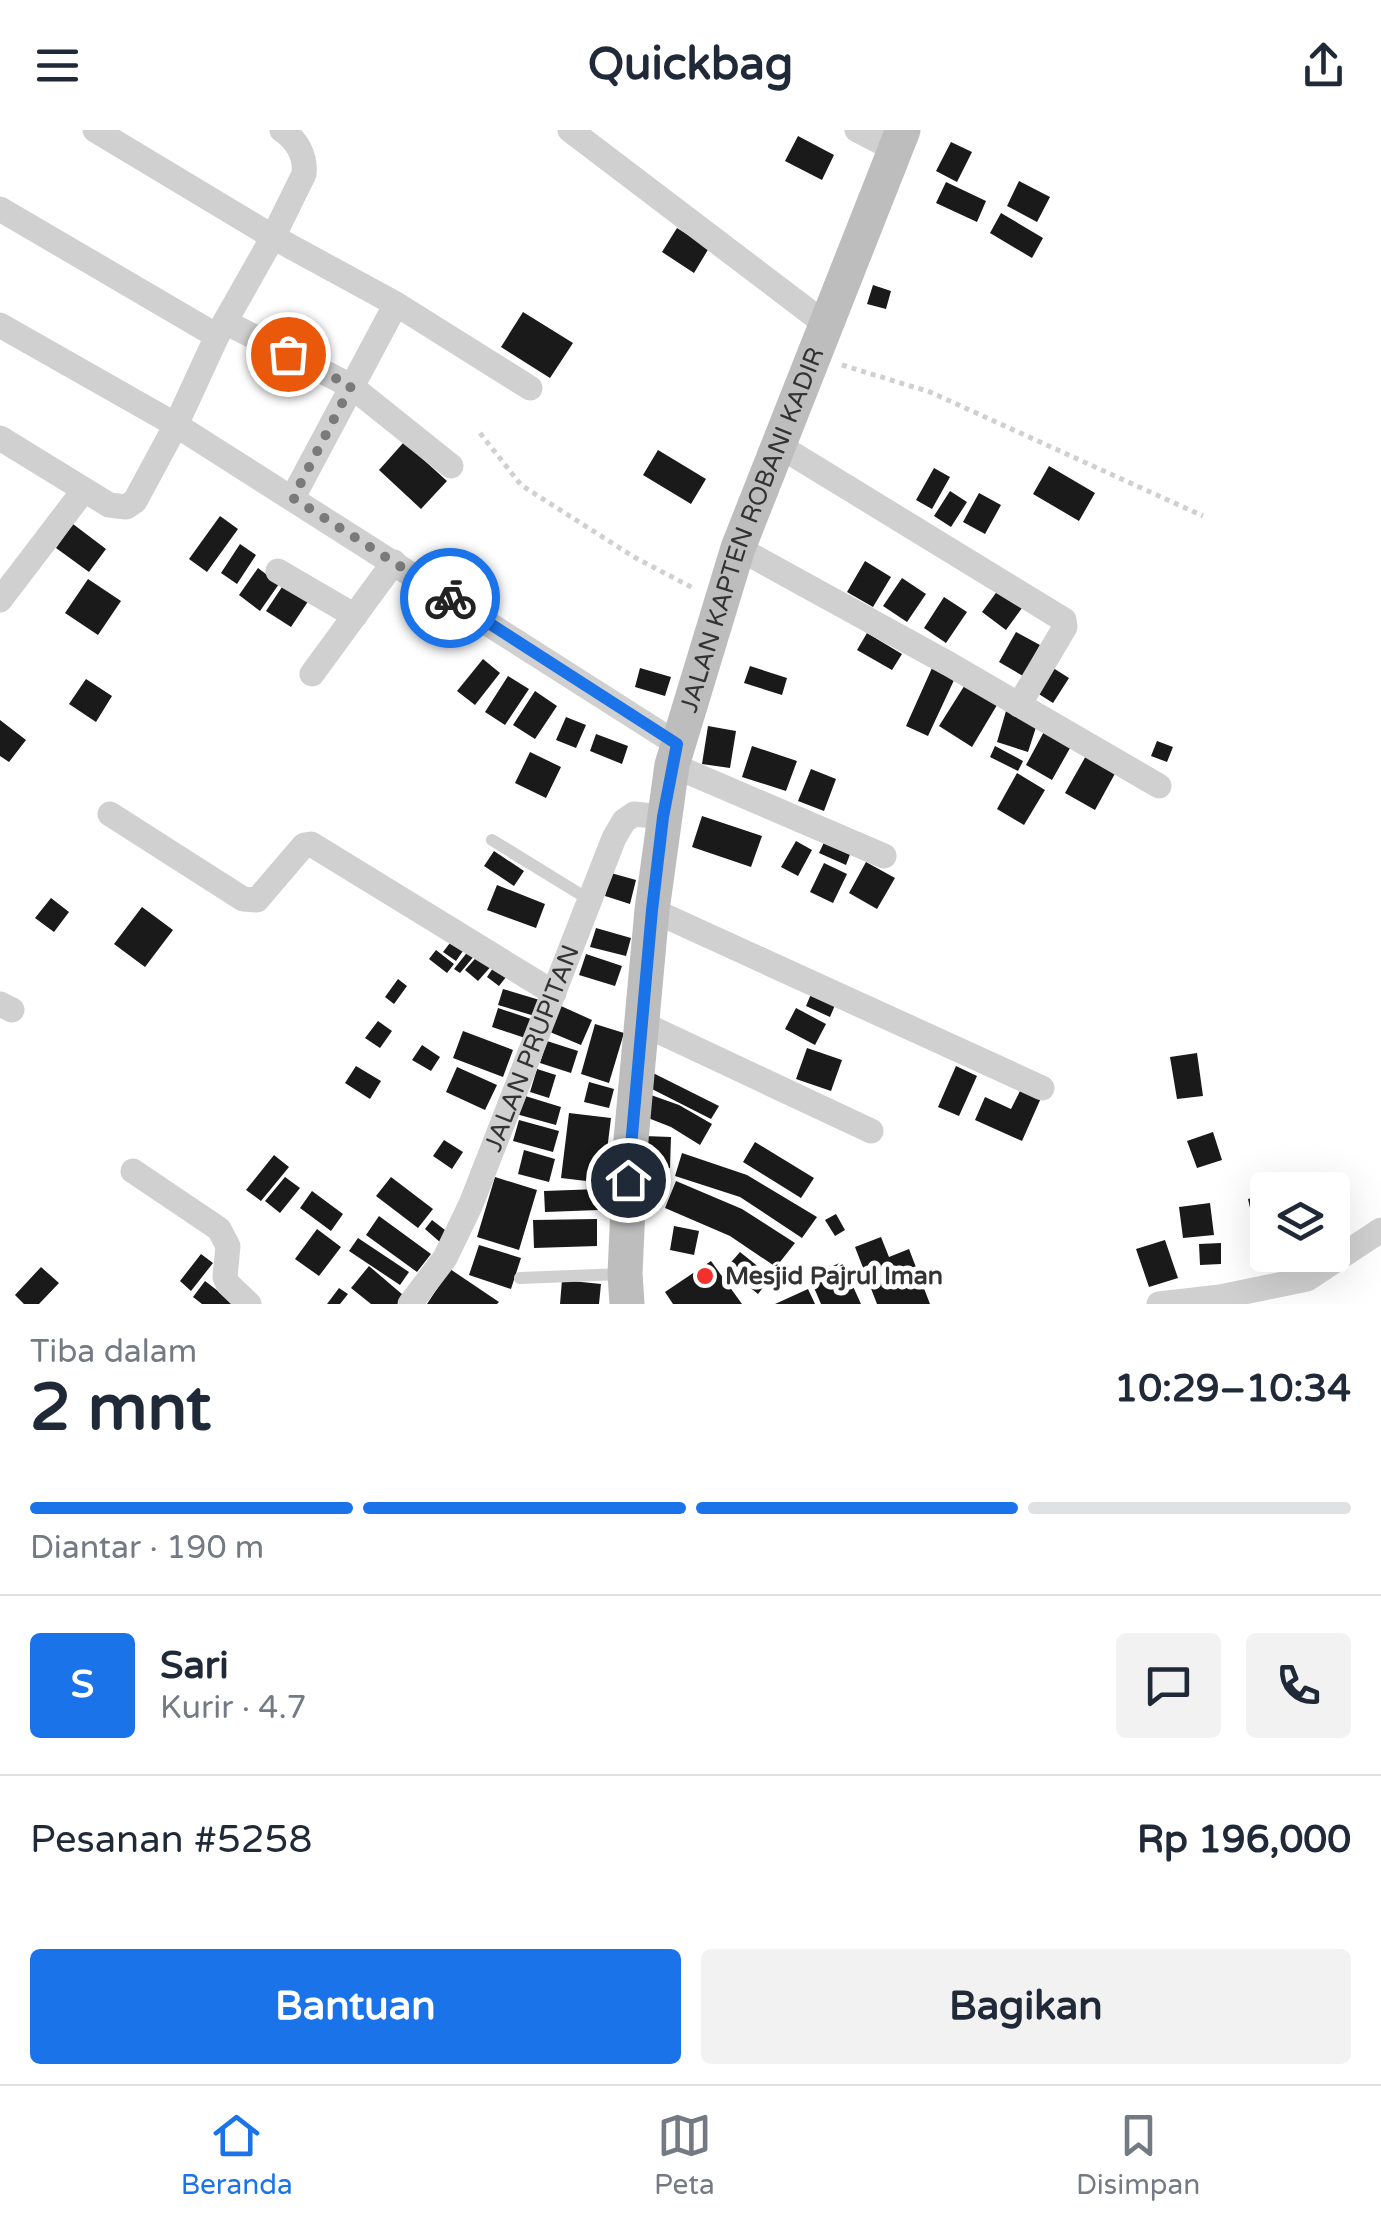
<!DOCTYPE html>
<html lang="id">
<meta charset="utf-8">
<style>
:root{--surface:#fff;--page:#f2f2f3;--text:#1f2937;--muted:#747a83;--line:#e0e1e3;--accent:#1a73e8}
body{margin:0;font-family:"Varela Round",sans-serif;background:var(--page);color:var(--text);height:100vh;display:flex;flex-direction:column;font-size:38px;white-space:nowrap}
*{box-sizing:border-box;margin:0}
p{font-size:32px;color:var(--muted)}
.icon{flex:none;width:55px;height:55px;fill:none;stroke:currentColor;stroke-width:2;stroke-linecap:round;stroke-linejoin:round}
.map{position:relative;height:1174px;overflow:hidden}
.side{display:flex;flex-direction:column;background:var(--surface);flex:1}
.side>*{flex:none}
.fabs{position:absolute;left:1250px;top:1042px;display:grid;gap:20px}
.fabs a{display:grid;place-items:center;width:100px;height:100px;border-radius:10px;background:var(--surface);box-shadow:0 10px 40px #0002;font-size:50px}
.pin{position:absolute;display:grid;place-items:center;width:85px;height:85px;color:#fff;margin:-42px;border:5px solid #fff;border-radius:50%;box-shadow:0 2px 10px #0007}
.courier{position:absolute;display:grid;place-items:center;width:100px;height:100px;margin:-50px;border:8px solid #1a73e8;border-radius:50%;background:#fff;color:#222;box-shadow:0 2px 12px #0007}
.overview em{font-style:normal;font-weight:800}
.overview div{display:flex;flex-direction:column-reverse}
.overview{display:flex;align-items:center;justify-content:space-between;height:170px;padding:0 30px}
h1{font-size:65px;font-weight:800;line-height:75px}
.bar{display:grid;grid-template-columns:repeat(4,1fr);gap:15px 10px;align-content:center;height:120px;padding:0 30px}
.bar i{height:12px;border-radius:8px;background:var(--line)}
.bar .current{background:var(--accent)}
.bar p{grid-column:span 4}
.line{display:flex;align-items:center;gap:25px;padding:0 30px;border-top:2px solid var(--line)}
.line div{flex:1}
.round{display:grid;place-items:center;flex:none;width:105px;height:105px;border-radius:10px;background:var(--page)}
.action{display:flex;gap:20px;margin-top:auto;padding:20px 30px}
.action a{flex:1;height:115px;border-radius:10px;background:var(--accent);color:#fff;font-size:40px;font-weight:800;line-height:115px;text-align:center}
.action a+a{background:var(--page);color:var(--text)}
header{display:flex;justify-content:space-between;align-items:center;height:130px;padding:0 30px;background:var(--surface);font-size:45px;font-weight:800}
.menu{display:flex;justify-content:space-around;align-items:center;height:140px;border-top:2px solid var(--line);background:var(--surface);font-size:28px;color:var(--muted)}
.menu a{display:grid;justify-items:center;gap:5px}
.menu .current{color:var(--accent)}
.map>svg:first-child{display:block}
</style>
<header><svg class="icon" aria-label="menu" viewBox="0 0 24 24"><path d="M4 6h16M4 12h16M4 18h16"/></svg>Quickbag<svg class="icon" aria-label="share" viewBox="0 0 24 24"><path d="M12 15V3M7 8l5-5 5 5M5 13v7h14v-7"/></svg></header>
<div class="map">
<svg width="1381" height="1174" viewBox="0 0 1381 1174">
<rect width="100%" height="100%" fill="#fff"/>
<path fill="#1a1a1a" d="M 798,6 L 834,25 L 822,50 L 785,31 Z
M 951,12 L 972,22 L 957,52 L 936,41 Z
M 1019,51 L 1050,67 L 1037,92 L 1007,76 Z
M 946,52 L 986,71 L 977,92 L 936,73 Z
M 1001,83 L 1043,108 L 1032,128 L 990,103 Z
M 677,98 L 709,118 L 694,143 L 662,122 Z
M 873,155 L 891,161 L 886,179 L 867,174 Z
M 523,182 L 573,213 L 550,248 L 501,217 Z
M 404,312 L 447,351 L 421,379 L 379,340 Z
M 658,320 L 706,349 L 691,374 L 643,345 Z
M 1049,336 L 1095,363 L 1079,391 L 1033,364 Z
M 934,338 L 950,347 L 932,379 L 916,370 Z
M 950,361 L 967,372 L 951,397 L 934,386 Z
M 979,363 L 1001,375 L 985,404 L 963,392 Z
M 220,386 L 238,399 L 207,442 L 189,429 Z
M 73,394 L 106,419 L 89,442 L 56,418 Z
M 240,414 L 256,425 L 237,454 L 221,443 Z
M 865,431 L 891,447 L 873,477 L 847,462 Z
M 258,438 L 279,454 L 260,481 L 239,465 Z
M 288,448 L 313,464 L 291,497 L 266,481 Z
M 902,448 L 926,464 L 907,492 L 883,476 Z
M 88,449 L 121,471 L 98,505 L 65,483 Z
M 1001,456 L 1025,474 L 1006,500 L 982,482 Z
M 944,467 L 967,482 L 946,513 L 924,498 Z
M 1016,502 L 1040,515 L 1023,546 L 999,532 Z
M 867,503 L 902,524 L 892,540 L 857,520 Z
M 483,529 L 500,543 L 475,575 L 457,561 Z
M 750,536 L 787,548 L 782,565 L 744,553 Z
M 1050,536 L 1069,548 L 1053,573 L 1034,561 Z
M 640,538 L 671,547 L 665,566 L 635,557 Z
M 932,538 L 955,548 L 928,606 L 906,596 Z
M 508,546 L 529,559 L 505,595 L 485,582 Z
M 86,549 L 112,566 L 96,592 L 69,574 Z
M 968,550 L 1000,570 L 972,617 L 939,596 Z
M 535,561 L 557,576 L 535,609 L 513,595 Z
M 1006,581 L 1038,591 L 1028,622 L 997,612 Z
M 566,587 L 586,595 L 576,618 L 556,610 Z
M 0,590 L 26,610 L 9,632 L 0,626 Z
M 708,596 L 736,601 L 730,638 L 702,634 Z
M 1047,596 L 1074,611 L 1052,650 L 1026,635 Z
M 596,604 L 628,616 L 622,634 L 590,621 Z
M 1157,611 L 1173,617 L 1167,632 L 1151,626 Z
M 752,616 L 797,631 L 786,661 L 742,647 Z
M 995,616 L 1023,631 L 1018,641 L 990,627 Z
M 530,622 L 561,637 L 546,668 L 515,653 Z
M 1087,624 L 1117,640 L 1095,680 L 1065,663 Z
M 811,639 L 836,649 L 824,681 L 798,671 Z
M 1017,643 L 1045,660 L 1024,695 L 997,679 Z
M 702,686 L 762,706 L 751,737 L 692,717 Z
M 826,708 L 852,719 L 846,735 L 819,723 Z
M 796,711 L 812,720 L 798,746 L 781,737 Z
M 494,721 L 524,741 L 514,756 L 484,736 Z
M 866,732 L 895,748 L 877,779 L 849,763 Z
M 824,733 L 847,744 L 833,773 L 810,762 Z
M 611,743 L 636,750 L 630,774 L 605,766 Z
M 497,755 L 545,774 L 536,798 L 487,780 Z
M 51,768 L 69,782 L 54,802 L 35,788 Z
M 142,777 L 173,800 L 145,837 L 114,814 Z
M 596,798 L 631,808 L 626,826 L 590,817 Z
M 453,809 L 465,818 L 456,831 L 443,822 Z
M 436,820 L 454,834 L 447,843 L 429,829 Z
M 469,820 L 475,825 L 460,843 L 454,839 Z
M 481,822 L 494,833 L 478,851 L 465,840 Z
M 586,824 L 622,836 L 615,856 L 579,845 Z
M 497,832 L 510,842 L 499,856 L 487,847 Z
M 398,849 L 407,856 L 394,874 L 385,867 Z
M 814,857 L 838,868 L 830,887 L 806,876 Z
M 503,859 L 543,871 L 538,887 L 498,875 Z
M 561,876 L 592,890 L 581,915 L 550,902 Z
M 498,878 L 534,890 L 528,909 L 492,897 Z
M 796,878 L 826,894 L 815,915 L 785,899 Z
M 378,891 L 392,901 L 380,918 L 365,908 Z
M 595,894 L 624,903 L 609,953 L 581,944 Z
M 463,901 L 513,920 L 503,947 L 453,928 Z
M 547,911 L 578,921 L 571,943 L 540,933 Z
M 422,915 L 440,927 L 431,941 L 412,930 Z
M 807,918 L 842,930 L 831,961 L 796,949 Z
M 1197,923 L 1203,966 L 1177,969 L 1170,927 Z
M 356,936 L 381,951 L 370,969 L 345,953 Z
M 956,936 L 977,946 L 959,986 L 938,977 Z
M 457,937 L 497,955 L 485,980 L 446,962 Z
M 537,939 L 556,945 L 549,968 L 530,962 Z
M 651,942 L 719,976 L 711,989 L 646,956 Z
M 589,952 L 614,959 L 609,978 L 584,972 Z
M 1021,959 L 1041,968 L 1022,1011 L 975,990 L 985,967 L 1011,979 Z
M 522,965 L 561,977 L 556,995 L 516,984 Z
M 651,965 L 679,975 L 712,994 L 700,1015 L 671,997 L 643,986 Z
M 569,983 L 611,988 L 603,1053 L 561,1048 Z
M 519,990 L 559,1001 L 553,1022 L 513,1011 Z
M 1213,1002 L 1222,1030 L 1197,1038 L 1187,1011 Z
M 644,1006 L 671,1007 L 670,1038 L 643,1037 Z
M 444,1010 L 463,1022 L 452,1039 L 433,1026 Z
M 755,1012 L 814,1048 L 801,1068 L 743,1032 Z
M 524,1020 L 555,1029 L 549,1052 L 518,1044 Z
M 682,1023 L 747,1045 L 817,1087 L 802,1108 L 740,1067 L 675,1046 Z
M 274,1025 L 289,1037 L 261,1071 L 246,1060 Z
M 285,1047 L 300,1058 L 280,1083 L 265,1071 Z
M 391,1047 L 433,1079 L 418,1098 L 376,1066 Z
M 495,1047 L 537,1060 L 519,1120 L 477,1107 Z
M 676,1051 L 742,1079 L 795,1113 L 776,1137 L 730,1106 L 665,1078 Z
M 599,1059 L 599,1080 L 545,1082 L 544,1061 Z
M 312,1061 L 343,1084 L 331,1101 L 300,1078 Z
M 1268,1064 L 1268,1125 L 1283,1127 L 1262,1131 L 1248,1069 Z
M 1210,1073 L 1214,1105 L 1183,1108 L 1179,1077 Z
M 836,1084 L 845,1100 L 835,1106 L 825,1090 Z
M 379,1086 L 431,1124 L 417,1142 L 366,1105 Z
M 597,1089 L 597,1116 L 534,1118 L 533,1090 Z
M 432,1090 L 449,1103 L 441,1113 L 425,1099 Z
M 674,1096 L 699,1101 L 694,1125 L 670,1120 Z
M 317,1099 L 341,1117 L 319,1146 L 295,1129 Z
M 881,1107 L 889,1127 L 909,1119 L 930,1174 L 877,1174 L 855,1117 Z
M 358,1108 L 409,1142 L 400,1155 L 349,1121 Z
M 1165,1110 L 1178,1148 L 1149,1157 L 1136,1119 Z
M 1221,1113 L 1221,1134 L 1200,1135 L 1199,1114 Z
M 479,1115 L 521,1128 L 511,1159 L 469,1145 Z
M 740,1122 L 771,1147 L 758,1164 L 726,1138 Z
M 201,1124 L 213,1133 L 191,1161 L 180,1151 Z
M 711,1131 L 742,1174 L 673,1174 L 665,1162 Z
M 842,1132 L 861,1174 L 821,1174 L 809,1146 Z
M 369,1136 L 410,1171 L 408,1174 L 371,1174 L 351,1158 Z
M 41,1137 L 59,1153 L 39,1174 L 24,1174 L 15,1165 Z
M 450,1139 L 499,1172 L 497,1174 L 427,1174 Z
M 562,1150 L 601,1154 L 599,1174 L 560,1174 Z
M 205,1151 L 235,1174 L 202,1174 L 193,1167 Z
M 339,1158 L 348,1164 L 340,1174 L 327,1174 Z
M 808,1159 L 815,1174 L 775,1174 Z"/>
<g fill="none" stroke-linecap="round" stroke-linejoin="round">
<path stroke="#d0d0d0" stroke-width="5" stroke-dasharray="5 5" stroke-linecap="butt" d="M 842,235 L 930,262 L 1203,386
M 480,303 L 521,355 L 634,427 L 695,459"/>
<path stroke="#d0d0d0" stroke-width="12" d="M 492,710 L 588,769
M 520,1148 L 622,1144"/>
<g stroke="#d0d0d0" stroke-width="25">
<path d="M 95,0 L 273,107 L 304,44 C 306,26 297,10 282,0"/>
<path d="M 570,0 L 828,196"/>
<path d="M 857,0 L 896,20"/>
<path d="M 0,79 L 217,206"/>
<path d="M 225,192 L 351,256 L 451,336"/>
<path d="M 0,195 L 176,295 L 135,371 L 126,377 L 109,375 L 0,308"/>
<path d="M 530,258 L 396,174 L 273,107 L 217,206 L 176,295 L 677,614"/>
<path d="M 778,315 L 1064,490 L 1065,497 L 1019,575"/>
<path d="M 293,367 L 396,174"/>
<path d="M 738,418 L 949,534 L 1159,656"/>
<path d="M 278,441 L 355,486"/>
<path d="M 0,470 L 84,360"/>
<path d="M 312,544 L 394,432"/>
<path d="M 672,635 L 884,726"/>
<path d="M 110,684 L 243,769 L 257,770 L 304,715 L 311,714 L 554,863"/>
<path d="M 652,780 L 1042,958"/>
<path d="M 0,874 L 12,880"/>
<path d="M 643,894 L 871,1001"/>
<path d="M 133,1041 L 219,1099 L 228,1116 L 225,1147 L 228,1154 L 249,1174"/>
<path id="s1" d="M 410,1174 L 445,1128 L 471,1074 L 614,708 L 624,691 L 634,684 L 663,687"/>
<path d="M 1159,1174 L 1220,1167 L 1307,1149 L 1381,1100"/>
</g>
<path stroke="#bdbdbd" stroke-width="35" id="s2" d="M 627,1174 L 625,1144 L 631,1010 L 652,780 L 672,635 L 738,418 L 903,0"/>
</g>
<g fill="none" stroke-linecap="round" stroke-linejoin="round">
<path stroke="#7a7a7a" stroke-width="10" stroke-dasharray="0 18" d="M 288,224 L 351,256 L 293,368 L 450,468"/>
<path stroke="#1a73e8" stroke-width="12" d="M 450,468 L 677,614 L 663,687 L 652,780 L 628,1050"/>
</g>
<circle fill="#f3302b" stroke="#fff" stroke-width="4" cx="705" cy="1146" r="10"/>
<g text-anchor="middle" dominant-baseline="central" stroke-width="10" stroke-linejoin="round" paint-order="stroke">
<g font-size="25" fill="#333" stroke="#fff">
<text stroke="none"><textPath href="#s2" startOffset="790">JALAN KAPTEN ROBANI KADIR</textPath></text>
<text stroke="none"><textPath href="#s1" startOffset="285">JALAN PRUPITAN</textPath></text>
</g>
<g font-size="25" font-weight="bold" fill="#333" stroke="#fff" text-anchor="start">
<text x="725" y="1146">Mesjid Pajrul Iman</text>
</g>
</g>
</svg>
<div class="fabs">
<a><svg class="icon" aria-label="layers" viewBox="0 0 24 24"><path d="M12 4l9 5-9 5-9-5zM3 14l9 5 9-5"/></svg></a>
</div>
<div class="pin" style="left:288px;top:224px;background:#ea580c"><svg class="icon" aria-label="bag" viewBox="0 0 24 24"><path d="M5 8h14l-1 12H6zM9 8a3 3 0 0 1 6 0"/></svg></div>
<div class="pin" style="left:628px;top:1050px;background:#1f2937"><svg class="icon" aria-label="home" viewBox="0 0 24 24"><path d="M3 11l9-7 9 7M6 9v11h12V9"/></svg></div>
<div class="courier" style="left:450px;top:468px"><svg class="icon" aria-label="bike" viewBox="0 0 24 24"><circle cx="6" cy="16" r="4"/><circle cx="18" cy="16" r="4"/><path d="M6 16l4-8h5l3 8M10 8l3 8H6M13 5h3"/></svg></div>
</div>
<section class="side">
<div class="overview"><div><h1>2 mnt</h1><p>Tiba dalam</p></div><em>10:29–10:34</em></div>
<div class="bar"><i class="current"></i><i class="current"></i><i class="current"></i><i></i><p>Diantar · 190 m</p></div>
<div class="line" style="height:180px"><b class="round" style="background:var(--accent);color:#fff">S</b><div><b>Sari</b><p>Kurir · 4.7</p></div><a class="round"><svg class="icon" aria-label="chat" viewBox="0 0 24 24"><path d="M4 5h16v11H9l-5 4z"/></svg></a><a class="round"><svg class="icon" aria-label="phone" viewBox="0 0 24 24"><path d="M5 4h4l2 5-3 2q2 4 5 5l2-3 5 2v4C11 20 4 13 5 4z"/></svg></a></div>
<div class="line" style="height:130px"><div>Pesanan #5258</div><b>Rp 196,000</b></div>
<div class="action"><a>Bantuan</a><a>Bagikan</a></div>
</section>
<nav class="menu">
<a class="current"><svg class="icon" aria-label="home" viewBox="0 0 24 24"><path d="M3 11l9-7 9 7M6 9v11h12V9"/></svg>Beranda</a>
<a><svg class="icon" aria-label="map" viewBox="0 0 24 24"><path d="M3 6l6-2 6 2 6-2v14l-6 2-6-2-6 2zM9 4v14M15 6v14"/></svg>Peta</a>
<a><svg class="icon" aria-label="saved" viewBox="0 0 24 24"><path d="M7 4h10v16l-5-4-5 4z"/></svg>Disimpan</a>
</nav>
